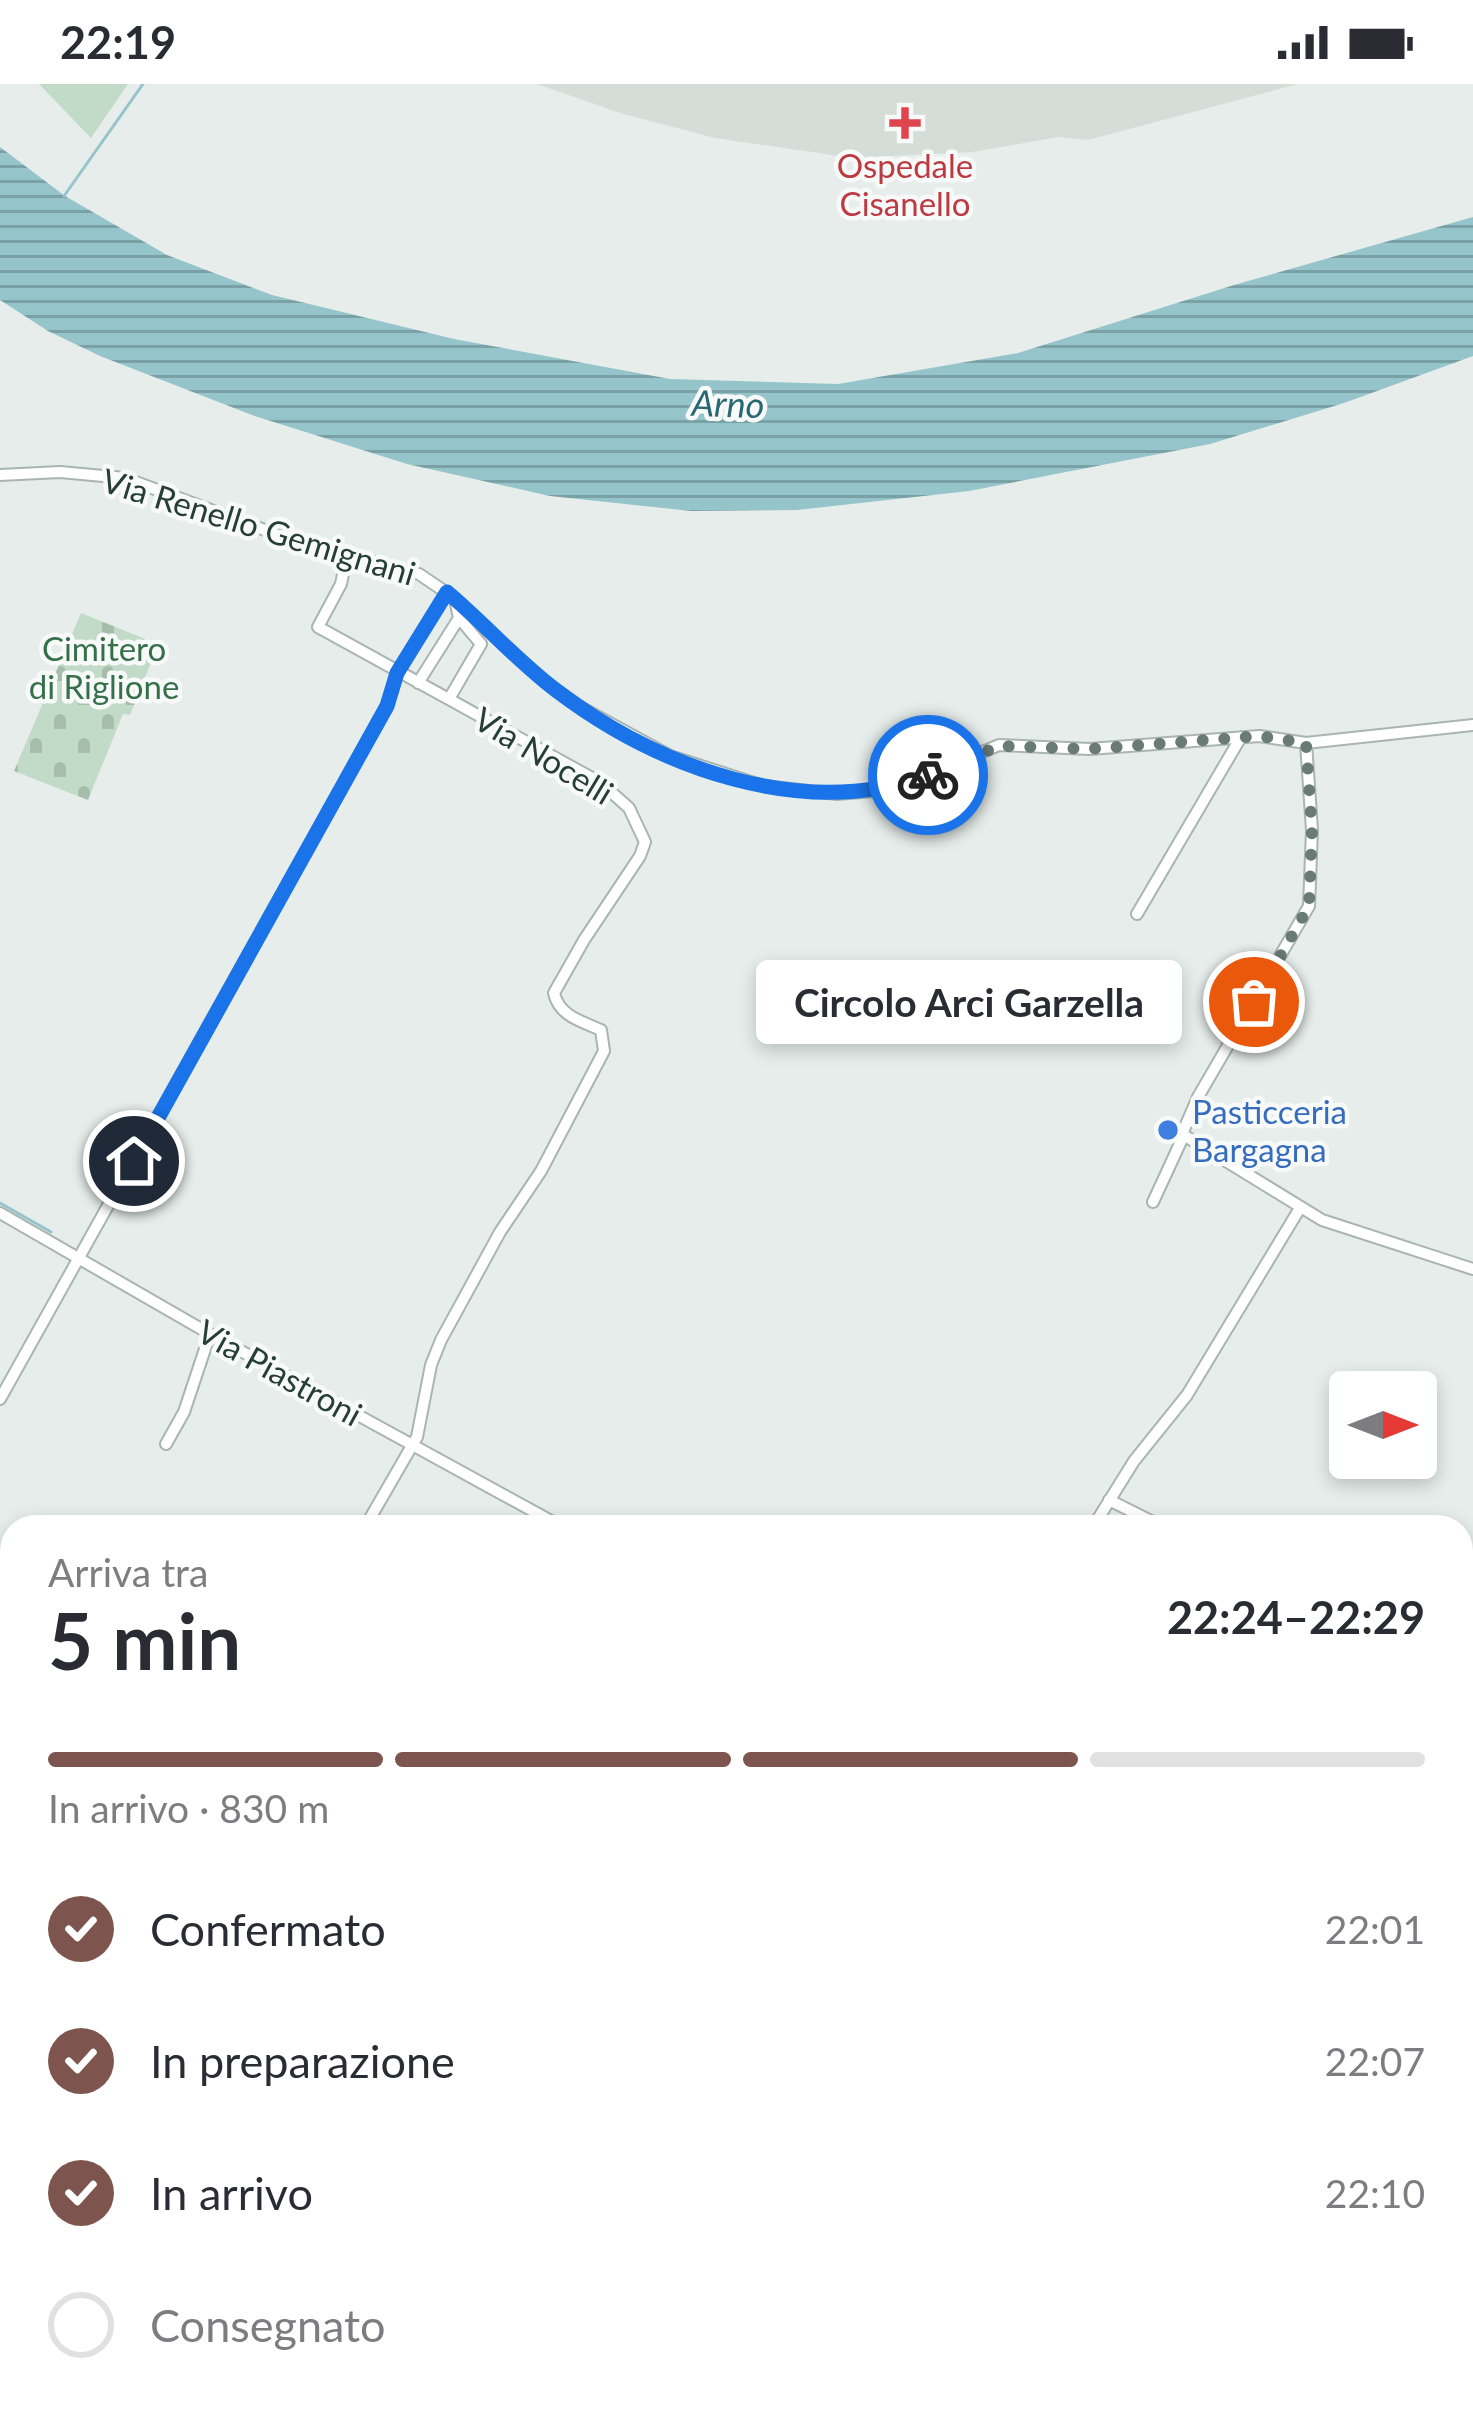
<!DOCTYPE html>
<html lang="it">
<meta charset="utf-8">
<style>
:root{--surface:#fff;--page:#f2f2f3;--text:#2b2b33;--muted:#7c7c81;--line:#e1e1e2;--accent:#7d554e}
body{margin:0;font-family:Lato,sans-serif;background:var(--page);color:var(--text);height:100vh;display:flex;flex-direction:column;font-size:45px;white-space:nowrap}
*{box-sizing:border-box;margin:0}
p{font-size:39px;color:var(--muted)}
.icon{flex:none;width:66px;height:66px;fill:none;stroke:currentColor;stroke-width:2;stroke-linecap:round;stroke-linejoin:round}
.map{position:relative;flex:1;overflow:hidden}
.drawer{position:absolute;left:0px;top:1431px;width:1473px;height:903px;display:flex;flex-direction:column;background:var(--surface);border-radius:36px 36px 0 0;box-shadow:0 6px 18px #0003}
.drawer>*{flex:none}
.needle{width:78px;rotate:90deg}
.controls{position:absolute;left:1329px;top:1287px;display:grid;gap:24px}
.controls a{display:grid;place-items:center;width:108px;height:108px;border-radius:12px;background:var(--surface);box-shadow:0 6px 18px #0003;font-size:60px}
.pin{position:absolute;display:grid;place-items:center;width:102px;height:102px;color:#fff;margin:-51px;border:6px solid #fff;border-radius:50%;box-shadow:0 3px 12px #0007}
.courier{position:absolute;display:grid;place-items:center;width:120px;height:120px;margin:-60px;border:9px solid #1a73e8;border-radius:50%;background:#fff;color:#222;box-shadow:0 3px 15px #0007}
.bubble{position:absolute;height:84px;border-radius:12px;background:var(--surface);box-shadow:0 6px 18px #0003;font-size:39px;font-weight:700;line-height:84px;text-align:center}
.headline em{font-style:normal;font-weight:700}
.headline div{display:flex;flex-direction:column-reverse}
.headline{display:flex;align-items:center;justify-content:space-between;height:204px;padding:0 48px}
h1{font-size:78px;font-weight:700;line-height:90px}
.bar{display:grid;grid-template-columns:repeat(4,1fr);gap:18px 12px;align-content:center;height:144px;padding:0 48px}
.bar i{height:15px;border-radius:9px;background:var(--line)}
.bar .selected{background:var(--accent)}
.bar p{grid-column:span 4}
ol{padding:0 48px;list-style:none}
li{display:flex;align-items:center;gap:36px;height:132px}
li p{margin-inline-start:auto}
li .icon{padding:12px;border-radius:50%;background:var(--accent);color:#fff;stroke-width:4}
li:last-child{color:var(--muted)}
li i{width:66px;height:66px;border:6px solid var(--line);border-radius:50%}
.status{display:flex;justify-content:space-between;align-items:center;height:84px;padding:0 60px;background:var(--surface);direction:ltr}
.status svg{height:33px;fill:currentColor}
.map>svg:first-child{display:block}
</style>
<div class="status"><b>22:19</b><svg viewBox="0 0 49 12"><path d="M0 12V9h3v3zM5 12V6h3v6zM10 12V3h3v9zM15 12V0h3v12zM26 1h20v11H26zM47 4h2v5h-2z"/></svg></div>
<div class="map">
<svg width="1473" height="2332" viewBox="0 0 1473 2332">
<defs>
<pattern id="industrial-grid" width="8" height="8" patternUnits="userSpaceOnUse" patternTransform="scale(3)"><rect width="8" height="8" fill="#d5ddd9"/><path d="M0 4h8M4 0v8" fill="none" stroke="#b7bfbb"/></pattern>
<pattern id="cemetery-stones" width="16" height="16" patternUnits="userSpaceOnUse" patternTransform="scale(3)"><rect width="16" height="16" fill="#c2dbc8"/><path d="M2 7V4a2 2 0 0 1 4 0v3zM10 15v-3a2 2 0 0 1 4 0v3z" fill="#a7bdac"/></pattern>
<pattern id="water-rules" width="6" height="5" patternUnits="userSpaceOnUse" patternTransform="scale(3)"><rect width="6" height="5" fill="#96c4cb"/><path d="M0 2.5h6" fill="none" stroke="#7aa1a6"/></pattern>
</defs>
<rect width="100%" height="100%" fill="#e6edea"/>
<path fill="#d5ddd9" d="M 537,0 L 1298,0 L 1088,56 L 1058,53 L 973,68 L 852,74 L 715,54 L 620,29 Z"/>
<path fill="url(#industrial-grid)" d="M 0,2209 L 12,2212 L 12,2322 L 255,2322 L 262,2332 L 0,2332 Z"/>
<path fill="#c2dbc8" d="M 39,0 L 128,0 L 91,54 Z"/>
<path fill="url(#cemetery-stones)" d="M 81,529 L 155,559 L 149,575 L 152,576 L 130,631 L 123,630 L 88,716 L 14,687 Z"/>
<path fill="url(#water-rules)" d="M 0,63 L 65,112 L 167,171 L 272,211 L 454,255 L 670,295 L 838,300 L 1018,269 L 1234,201 L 1473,133 L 1473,272 L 1344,319 L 1210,360 L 969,407 L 797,426 L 691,427 L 550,412 L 407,380 L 252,331 L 100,272 L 48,247 L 0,216 Z"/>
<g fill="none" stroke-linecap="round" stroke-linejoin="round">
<path stroke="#96c4cb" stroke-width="3" d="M 64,112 L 143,0
M 0,1119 L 51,1148"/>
<defs>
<path id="minor" d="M 0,391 L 60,388 L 125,394 L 289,455 L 419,490 L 447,509 L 545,598 L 582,624 L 670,672 L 764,702 L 837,710 L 875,707 L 926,692 L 999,661 L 1090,665 L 1259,652 L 1306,659 L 1473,641
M 347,470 L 341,500 L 318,543 L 601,699 L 629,724 L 645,758 L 640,772 L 584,856 L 554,909 C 559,932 581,937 601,946 L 604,967 L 541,1087 L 500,1148 L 441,1256 L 431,1281 L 417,1353 L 365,1443
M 418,599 L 459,534 L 455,515
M 449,615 L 481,560 L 459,534
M 1306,659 L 1312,746 L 1309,822 L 1198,1013 L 1182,1050 L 1322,1136 L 1473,1185
M 1137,830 L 1241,653
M 1153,1118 L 1183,1053
M 0,1129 L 210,1250 L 562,1443
M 0,1315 L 387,622 L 397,589 L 447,509
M 166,1360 L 184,1328 L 210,1250
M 1109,1416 L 1163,1443
M 1093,1443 L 1134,1377 L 1187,1311 L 1300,1124
M 0,1721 L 12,1701
M 1461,1896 L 1473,1904
M 1461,1943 L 1473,1939
M 0,2202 L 12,2207
M 494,2322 L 510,2332
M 422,2332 L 429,2322
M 913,2332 L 922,2322"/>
</defs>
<use href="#minor" stroke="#a9b5b1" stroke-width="14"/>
<use href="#minor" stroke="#fff" stroke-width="10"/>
</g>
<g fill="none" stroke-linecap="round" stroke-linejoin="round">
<path stroke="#6a7b76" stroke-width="12" stroke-dasharray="0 21.6" d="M 928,691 L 999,662 L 1090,665 L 1259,652 L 1306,659 L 1312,746 L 1309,822 L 1254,918"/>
<path stroke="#1a73e8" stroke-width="15" d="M 134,1077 L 387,622 L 397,589 L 447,508 C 485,540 518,578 557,607 C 659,684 803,737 928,691"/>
</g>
<path fill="#e0444e" stroke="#f7faf8" stroke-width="4.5" d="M899 21h12v12h12v12h-12v12h-12v-12h-12v-12h12z"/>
<circle fill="#3f7fe0" stroke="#f7faf8" stroke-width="4.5" cx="1168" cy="1046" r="12"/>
<g text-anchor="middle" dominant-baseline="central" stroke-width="9" stroke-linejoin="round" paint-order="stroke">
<g font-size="33" fill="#be3a42" stroke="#f7faf8">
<text x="905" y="81">Ospedale<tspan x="905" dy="38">Cisanello</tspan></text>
</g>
<g font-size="33" fill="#273e37" stroke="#f7faf8">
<text transform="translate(259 442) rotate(17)">Via Renello Gemignani</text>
<text transform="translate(544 671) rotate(31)">Via Nocelli</text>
<text transform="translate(280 1288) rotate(29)">Via Piastroni</text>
</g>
<g font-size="33" fill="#36704b" stroke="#f7faf8">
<text x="104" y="564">Cimitero<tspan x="104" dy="38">di Riglione</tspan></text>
</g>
<g font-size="33" fill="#366cbe" stroke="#f7faf8" text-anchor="start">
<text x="1192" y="1027">Pasticceria<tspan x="1192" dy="38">Bargagna</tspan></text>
</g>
<g font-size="36" font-style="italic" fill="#286873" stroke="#f7faf8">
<text transform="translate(728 319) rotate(2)">Arno</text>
</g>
</g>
</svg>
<div class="controls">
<a><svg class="needle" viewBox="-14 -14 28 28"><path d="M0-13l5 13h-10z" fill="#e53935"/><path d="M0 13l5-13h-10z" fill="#7c7c81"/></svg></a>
</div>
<div class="pin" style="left:1254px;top:918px;background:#ea580c"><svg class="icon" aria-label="bag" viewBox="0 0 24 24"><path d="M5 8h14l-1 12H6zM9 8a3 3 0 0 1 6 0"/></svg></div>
<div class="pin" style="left:134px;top:1077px;background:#1f2937"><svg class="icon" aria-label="home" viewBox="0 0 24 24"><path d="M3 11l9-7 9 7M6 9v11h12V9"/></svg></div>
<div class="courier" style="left:928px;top:691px"><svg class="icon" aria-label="bike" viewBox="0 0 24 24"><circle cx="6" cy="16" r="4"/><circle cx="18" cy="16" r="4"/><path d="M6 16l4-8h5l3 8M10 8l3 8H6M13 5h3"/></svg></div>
<div class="bubble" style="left:756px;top:876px;width:426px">Circolo Arci Garzella</div>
<section class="drawer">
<div class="headline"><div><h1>5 min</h1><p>Arriva tra</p></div><em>22:24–22:29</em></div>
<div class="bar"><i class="selected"></i><i class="selected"></i><i class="selected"></i><i></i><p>In arrivo · 830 m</p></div>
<ol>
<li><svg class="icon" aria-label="check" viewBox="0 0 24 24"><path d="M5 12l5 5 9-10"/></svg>Confermato<p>22:01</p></li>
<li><svg class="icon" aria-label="check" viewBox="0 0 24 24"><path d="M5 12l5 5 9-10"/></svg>In preparazione<p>22:07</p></li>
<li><svg class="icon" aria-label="check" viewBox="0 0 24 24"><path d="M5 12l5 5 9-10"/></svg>In arrivo<p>22:10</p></li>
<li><i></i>Consegnato</li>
</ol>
</section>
</div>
